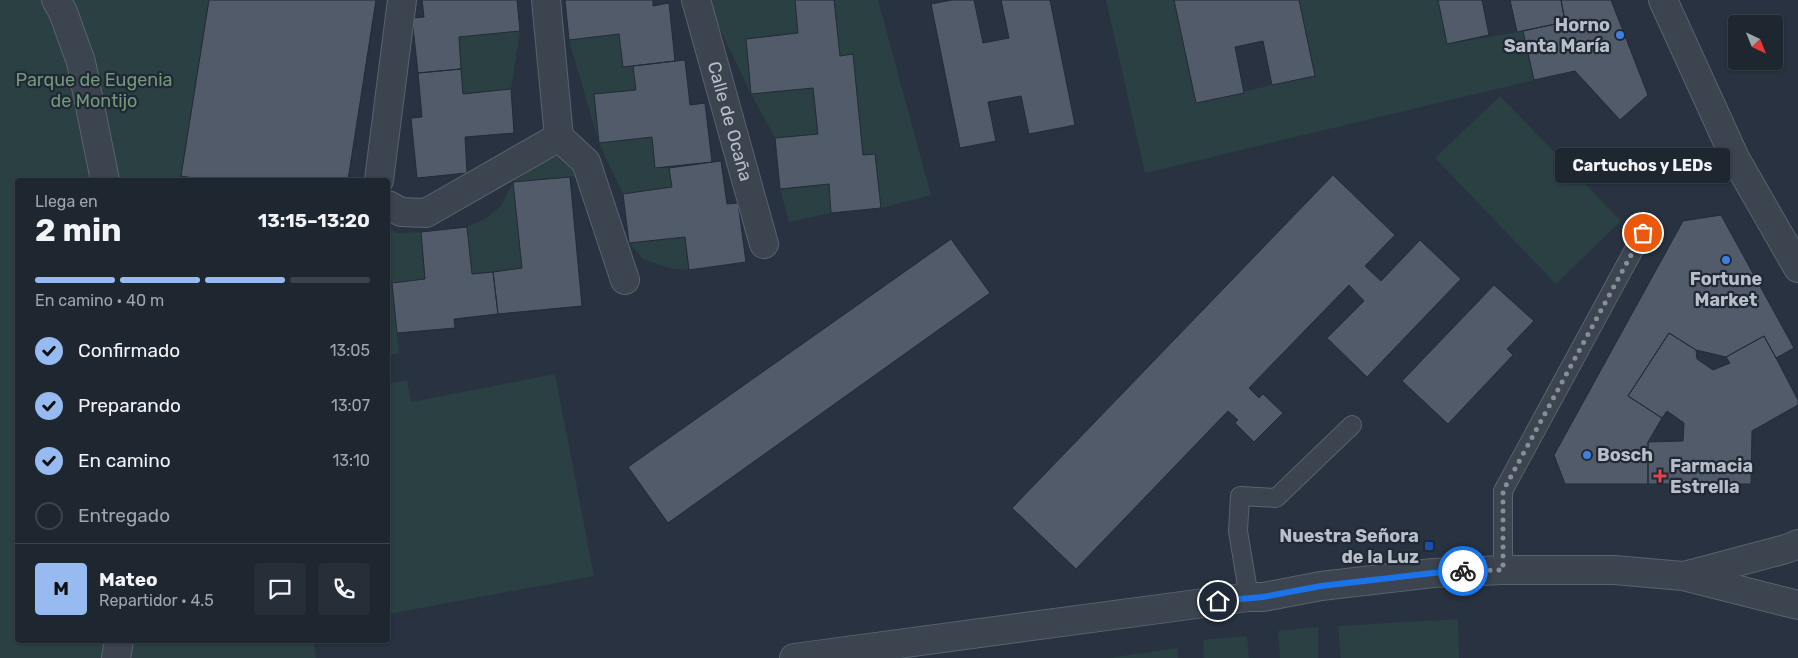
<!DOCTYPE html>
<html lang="es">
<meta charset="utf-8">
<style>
:root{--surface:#1e2630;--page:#262e38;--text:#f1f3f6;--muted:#a1a5ab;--line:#3c434c;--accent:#97baf0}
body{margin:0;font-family:Rubik,sans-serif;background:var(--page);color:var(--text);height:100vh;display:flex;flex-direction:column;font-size:19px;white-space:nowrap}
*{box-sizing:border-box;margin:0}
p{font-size:16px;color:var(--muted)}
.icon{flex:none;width:28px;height:28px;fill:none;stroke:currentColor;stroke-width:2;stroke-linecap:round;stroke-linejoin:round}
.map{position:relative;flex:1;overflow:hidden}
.side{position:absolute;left:15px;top:178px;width:375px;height:465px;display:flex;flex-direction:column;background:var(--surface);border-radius:5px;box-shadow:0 1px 4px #0004,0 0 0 1px var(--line)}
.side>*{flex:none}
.needle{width:32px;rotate:137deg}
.tools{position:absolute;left:1728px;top:15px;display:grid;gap:10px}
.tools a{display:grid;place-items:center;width:55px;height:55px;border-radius:5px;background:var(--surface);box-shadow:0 1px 4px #0004,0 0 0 1px var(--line);font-size:25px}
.pin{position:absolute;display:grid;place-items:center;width:42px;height:42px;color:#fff;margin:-21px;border:2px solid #fff;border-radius:50%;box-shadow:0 1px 5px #0007}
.courier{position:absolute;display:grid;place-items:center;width:50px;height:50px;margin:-25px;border:4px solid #1a73e8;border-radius:50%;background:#fff;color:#222;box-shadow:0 1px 6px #0007}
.bubble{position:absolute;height:35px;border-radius:5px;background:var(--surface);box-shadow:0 1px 4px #0004,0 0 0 1px var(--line);font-size:16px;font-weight:700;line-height:35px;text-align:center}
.head em{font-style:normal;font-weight:700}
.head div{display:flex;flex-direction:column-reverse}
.head{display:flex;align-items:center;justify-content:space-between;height:85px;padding:0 20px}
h1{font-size:32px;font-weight:700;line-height:38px}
.bar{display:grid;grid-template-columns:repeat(4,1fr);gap:8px 5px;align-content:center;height:60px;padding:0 20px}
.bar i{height:6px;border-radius:4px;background:var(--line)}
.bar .current{background:var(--accent)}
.bar p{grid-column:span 4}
.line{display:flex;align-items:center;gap:12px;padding:0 20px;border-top:1px solid var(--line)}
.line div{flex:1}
.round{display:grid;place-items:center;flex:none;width:52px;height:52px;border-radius:5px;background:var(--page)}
ol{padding:0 20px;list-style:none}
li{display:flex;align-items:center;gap:15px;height:55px}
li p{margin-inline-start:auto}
li .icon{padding:5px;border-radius:50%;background:var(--accent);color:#111;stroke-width:4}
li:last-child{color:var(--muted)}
li i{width:28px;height:28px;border:2px solid var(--line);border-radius:50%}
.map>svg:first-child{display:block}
</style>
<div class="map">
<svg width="1798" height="658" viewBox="0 0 1798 658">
<rect width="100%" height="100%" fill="#283240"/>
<path fill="#2b4042" d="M 0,0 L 209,0 L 181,176 L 205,180 L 18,180 L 18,640 L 313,640 L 316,658 L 0,658 Z
M 706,0 L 795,0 L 798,33 L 746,39 L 751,94 L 813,88 L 818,134 L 775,138 L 751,94 Z
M 834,0 L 878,0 L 931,195 L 881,208 L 875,154 L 863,155 L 853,55 L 840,56 Z
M 1106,0 L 1174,0 L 1196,103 L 1315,75 L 1299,0 L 1438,0 L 1447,44 L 1523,31 L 1534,80 L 1145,173 Z
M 520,31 L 511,89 L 463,94 L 459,37 Z
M 619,34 L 623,66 L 633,66 L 636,90 L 594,94 L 599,143 L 652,137 L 655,168 L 669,168 L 672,187 L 623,194 L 599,143 L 569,40 Z
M 1500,96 L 1621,221 L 1556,284 L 1435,158 Z
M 558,156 L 578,168 L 576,176 L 513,182 L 522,268 L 472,274 L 467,227 L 485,219 L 501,206 L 513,182 L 545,160 Z
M 829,184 L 831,213 L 789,222 L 780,189 Z
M 388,228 L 397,233 L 421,232 L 425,279 L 392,283 L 399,353 L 388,355 Z
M 685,237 L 689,270 L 668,268 L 643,259 L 629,243 Z
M 555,374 L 594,576 L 388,614 L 388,384 L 407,380 L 411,402 Z
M 1458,619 L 1459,658 L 1341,658 L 1338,626 Z
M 1318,627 L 1318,658 L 1280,658 L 1278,631 Z
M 1247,636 L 1249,658 L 1204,658 L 1203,640 Z
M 1177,648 L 1178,658 L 1108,658 Z"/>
<path fill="#525b6a" stroke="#232b37" d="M 209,0 L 376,0 L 348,180 L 205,180 L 181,176 Z
M 422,0 L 517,0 L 520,31 L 459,37 L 461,69 L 418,73 L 412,18 L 424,17 Z
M 565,0 L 653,0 L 653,6 L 669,3 L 675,61 L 623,67 L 619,34 L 569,40 Z
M 795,0 L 834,0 L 840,56 L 853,54 L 863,155 L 875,154 L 881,208 L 831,213 L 829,184 L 780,189 L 775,138 L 818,134 L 813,88 L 751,94 L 746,39 L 798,33 Z
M 952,0 L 974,0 L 983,43 L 1009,38 L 1001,0 L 1050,0 L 1075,125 L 1029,134 L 1021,96 L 988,102 L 996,141 L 960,148 L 931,4 Z
M 1174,0 L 1299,0 L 1315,76 L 1272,85 L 1263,41 L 1235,47 L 1244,93 L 1196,103 Z
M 1438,0 L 1482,0 L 1489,35 L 1447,44 Z
M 1510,0 L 1561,0 L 1565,22 L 1517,32 Z
M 1561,0 L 1611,0 L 1648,95 L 1620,120 L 1575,71 L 1534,80 L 1523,31 L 1565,22 Z
M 685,60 L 690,105 L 705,103 L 712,162 L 655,168 L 652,137 L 599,143 L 594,94 L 636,90 L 633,66 Z
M 461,69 L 463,94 L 511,89 L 514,133 L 465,137 L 467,173 L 417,178 L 411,118 L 422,117 L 418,73 Z
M 721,161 L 727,204 L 738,203 L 746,262 L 689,270 L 685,237 L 629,243 L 623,194 L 672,187 L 669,168 Z
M 1333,175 L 1395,235 L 1365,266 L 1381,281 L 1420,240 L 1461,279 L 1367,377 L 1327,338 L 1364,301 L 1349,285 L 1249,388 L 1259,398 L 1263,394 L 1283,413 L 1254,442 L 1235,423 L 1238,420 L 1228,411 L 1076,569 L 1012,508 Z
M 570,177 L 582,306 L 498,314 L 493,272 L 522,268 L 513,182 Z
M 1721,215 L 1794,348 L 1776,358 L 1764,336 L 1726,357 L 1696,350 L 1669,333 L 1628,396 L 1662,418 L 1648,442 L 1648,484 L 1565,484 L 1554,455 L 1683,221 Z
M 467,227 L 472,274 L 493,272 L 498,314 L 454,319 L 455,328 L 397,333 L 392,283 L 425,279 L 421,232 Z
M 951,239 L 990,293 L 668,523 L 628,467 Z
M 1494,285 L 1534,321 L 1507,349 L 1513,355 L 1448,424 L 1402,381 Z
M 1669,333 L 1696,350 L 1697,359 L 1713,370 L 1730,363 L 1726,357 L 1764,336 L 1776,358 L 1798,400 L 1798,405 L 1752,431 L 1751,484 L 1648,484 L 1648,442 L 1683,441 L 1684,423 L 1667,411 L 1662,418 L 1628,396 Z"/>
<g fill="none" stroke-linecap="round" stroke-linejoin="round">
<defs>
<path id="service" d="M 1503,570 L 1503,491 L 1643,233
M 1249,597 L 1238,531 L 1240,496 L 1276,498 L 1352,425"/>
<path id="pedestrian" d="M 56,0 L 63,12 L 81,62 L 105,180
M 116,658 L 119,640"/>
<g id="minor">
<path id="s1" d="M 696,0 L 764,244"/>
<path d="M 559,137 L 586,162 L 625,280"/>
<path d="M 379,180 L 402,0"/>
<path d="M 388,205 L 401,212 L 426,213 L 559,137 L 546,0"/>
</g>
<path id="tertiary" d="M 1663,0 L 1735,158 L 1798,268
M 1684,576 L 1786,549 L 1798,544
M 794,658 L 1249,597 L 1263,597 L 1321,586 L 1433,573 L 1503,570 L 1614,570 L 1683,576 L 1798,605"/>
</defs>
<use href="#service" stroke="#5a626d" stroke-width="20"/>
<use href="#pedestrian" stroke="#5a626d" stroke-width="30"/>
<use href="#minor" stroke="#5a626d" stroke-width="30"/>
<use href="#tertiary" stroke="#5a626d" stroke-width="30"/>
<use href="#service" stroke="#3c4450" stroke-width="18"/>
<use href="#pedestrian" stroke="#3c4450" stroke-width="28"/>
<use href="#minor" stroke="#3c4450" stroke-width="28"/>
<use href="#tertiary" stroke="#3c4450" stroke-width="28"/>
</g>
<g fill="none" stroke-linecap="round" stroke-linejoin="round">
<path stroke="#868e9a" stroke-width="5" stroke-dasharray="0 9" d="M 1463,571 L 1503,570 L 1503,491 L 1643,233"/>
<path stroke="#1a73e8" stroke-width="6" d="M 1218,601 L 1263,597 L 1321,586 L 1433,573 L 1463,571"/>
</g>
<g fill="#3f7fe0" stroke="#212935" stroke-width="2">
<circle cx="1620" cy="35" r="5"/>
<circle cx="1726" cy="260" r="5"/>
<circle cx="1587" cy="455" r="5"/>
</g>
<path fill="#e0444e" stroke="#212935" stroke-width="2" d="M1657.5 468.5h5v5h5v5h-5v5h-5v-5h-5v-5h5z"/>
<rect fill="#1a4fb4" stroke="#212935" stroke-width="2" x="1424" y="541" width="10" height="10" rx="2.5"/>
<g text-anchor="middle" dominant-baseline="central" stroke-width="4.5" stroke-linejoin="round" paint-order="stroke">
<g font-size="18" font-weight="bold" fill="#b9bfca" stroke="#212935" text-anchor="end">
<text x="1610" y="25">Horno<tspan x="1610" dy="21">Santa María</tspan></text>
<text x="1726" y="279" text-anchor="middle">Fortune<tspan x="1726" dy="21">Market</tspan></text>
<text x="1597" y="455" text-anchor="start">Bosch</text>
<text x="1670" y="466" text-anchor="start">Farmacia<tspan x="1670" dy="21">Estrella</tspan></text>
<text x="1419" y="536">Nuestra Señora<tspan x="1419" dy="21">de la Luz</tspan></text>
</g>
<g font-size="18" fill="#72997b" stroke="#212935">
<text x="94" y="80">Parque de Eugenia<tspan x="94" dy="21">de Montijo</tspan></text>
</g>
<g font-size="18" fill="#b9bfca" stroke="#212935">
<text stroke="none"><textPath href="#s1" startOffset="126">Calle de Ocaña</textPath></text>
</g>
</g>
</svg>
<div class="tools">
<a><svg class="needle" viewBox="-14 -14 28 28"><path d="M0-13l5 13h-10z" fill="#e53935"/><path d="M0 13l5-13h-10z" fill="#a1a5ab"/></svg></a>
</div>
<div class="pin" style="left:1643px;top:233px;background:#ea580c"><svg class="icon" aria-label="bag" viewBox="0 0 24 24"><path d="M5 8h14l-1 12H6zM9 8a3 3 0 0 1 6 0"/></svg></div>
<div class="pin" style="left:1218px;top:601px;background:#1f2937"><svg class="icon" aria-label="home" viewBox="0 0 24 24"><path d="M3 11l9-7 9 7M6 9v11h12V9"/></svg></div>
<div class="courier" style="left:1463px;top:571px"><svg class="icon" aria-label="bike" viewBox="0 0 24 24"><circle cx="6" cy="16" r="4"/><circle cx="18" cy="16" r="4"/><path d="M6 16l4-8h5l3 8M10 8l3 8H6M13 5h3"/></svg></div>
<div class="bubble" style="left:1555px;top:148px;width:175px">Cartuchos y LEDs</div>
<section class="side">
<div class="head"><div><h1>2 min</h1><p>Llega en</p></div><em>13:15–13:20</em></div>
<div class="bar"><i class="current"></i><i class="current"></i><i class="current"></i><i></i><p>En camino · 40 m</p></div>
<ol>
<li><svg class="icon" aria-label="check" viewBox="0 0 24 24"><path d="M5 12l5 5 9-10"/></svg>Confirmado<p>13:05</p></li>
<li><svg class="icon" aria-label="check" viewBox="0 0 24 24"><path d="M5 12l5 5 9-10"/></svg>Preparando<p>13:07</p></li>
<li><svg class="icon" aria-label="check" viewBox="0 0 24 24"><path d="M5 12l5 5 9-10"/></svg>En camino<p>13:10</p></li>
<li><i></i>Entregado</li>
</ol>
<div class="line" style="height:90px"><b class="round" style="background:var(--accent);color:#111">M</b><div><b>Mateo</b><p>Repartidor · 4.5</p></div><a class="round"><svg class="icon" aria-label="chat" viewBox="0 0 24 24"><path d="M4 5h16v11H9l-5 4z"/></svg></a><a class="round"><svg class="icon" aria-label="phone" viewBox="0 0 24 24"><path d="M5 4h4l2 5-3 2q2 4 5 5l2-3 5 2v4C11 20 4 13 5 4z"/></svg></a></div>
</section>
</div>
